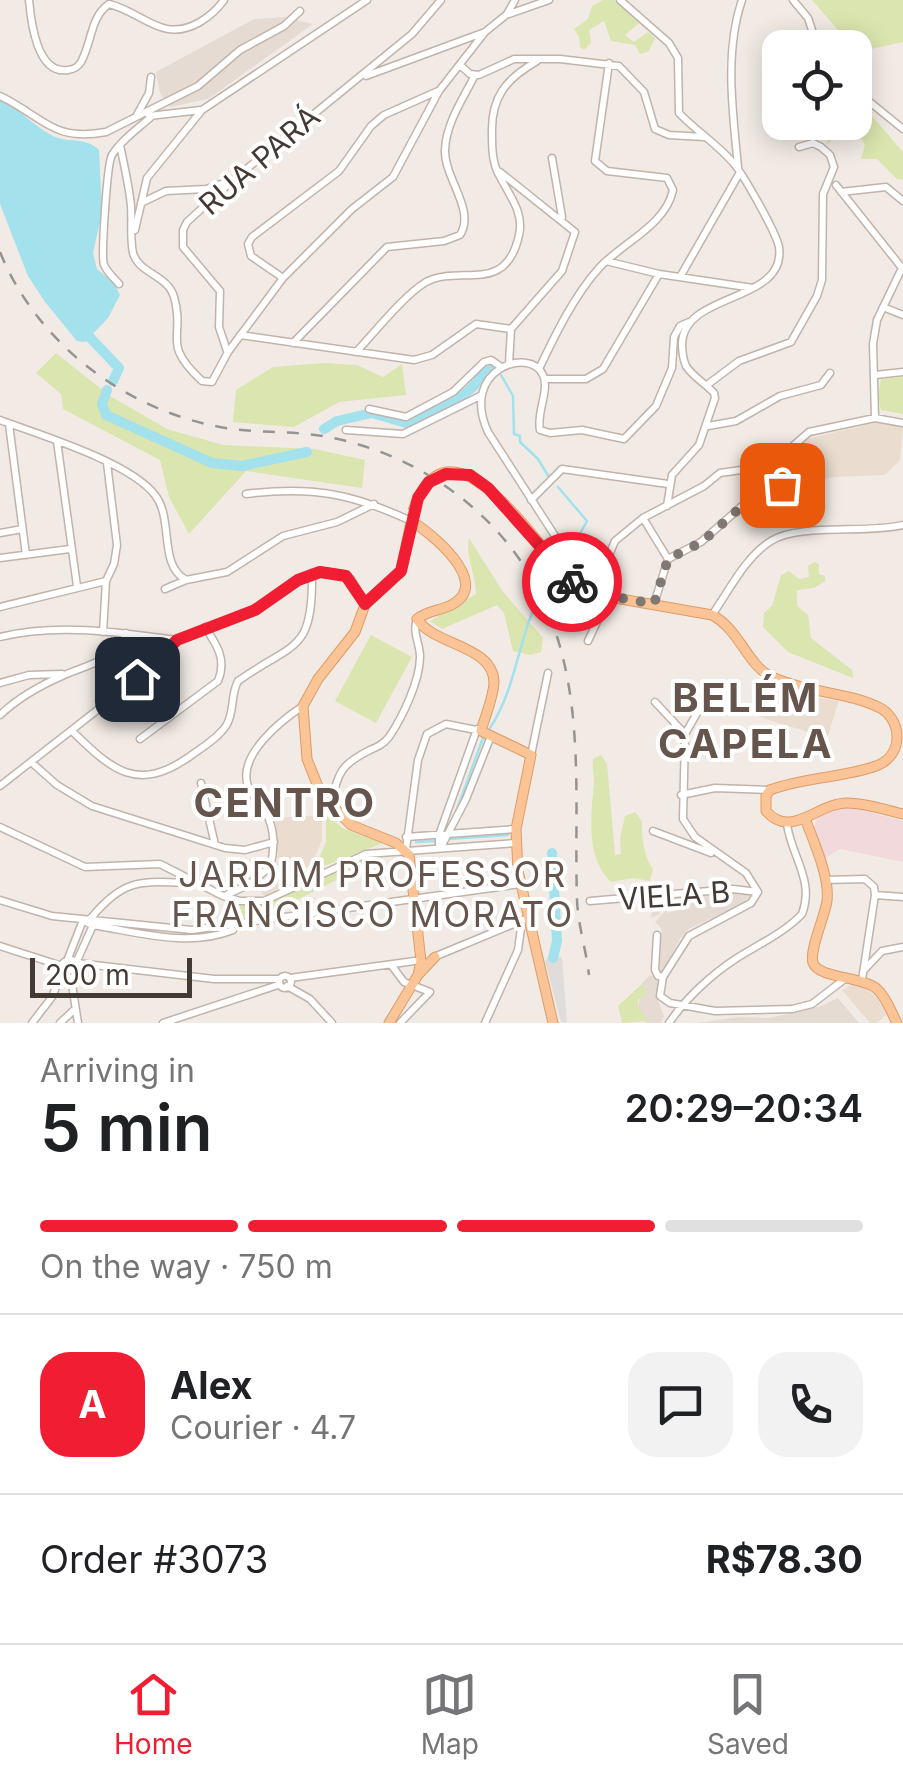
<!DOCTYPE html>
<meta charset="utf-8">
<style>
:root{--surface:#fff;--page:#f2f2f2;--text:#202124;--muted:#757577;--line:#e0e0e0;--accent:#f01d33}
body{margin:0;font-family:Inter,sans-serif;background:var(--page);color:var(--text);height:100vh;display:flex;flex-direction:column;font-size:38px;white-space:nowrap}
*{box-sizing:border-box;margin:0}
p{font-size:32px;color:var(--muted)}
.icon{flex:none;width:55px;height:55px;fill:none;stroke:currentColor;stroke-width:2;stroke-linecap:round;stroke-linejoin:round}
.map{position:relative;height:1023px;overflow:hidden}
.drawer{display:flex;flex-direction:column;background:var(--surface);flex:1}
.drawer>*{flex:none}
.controls{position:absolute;left:762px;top:30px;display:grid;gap:20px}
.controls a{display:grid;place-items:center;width:110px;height:110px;border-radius:20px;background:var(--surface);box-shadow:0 5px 25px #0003;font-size:50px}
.scale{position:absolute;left:30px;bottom:25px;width:162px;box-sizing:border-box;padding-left:10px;border:5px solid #443a35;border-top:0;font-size:28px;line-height:35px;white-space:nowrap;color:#443a35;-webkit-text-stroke:8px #fff;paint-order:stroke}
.pin{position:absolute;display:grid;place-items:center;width:85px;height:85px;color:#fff;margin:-42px;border-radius:20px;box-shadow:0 5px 15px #0006}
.courier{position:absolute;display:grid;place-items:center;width:100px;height:100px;margin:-50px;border:8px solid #f01d33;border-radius:50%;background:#fff;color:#222;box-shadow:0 2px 12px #0007}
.headline em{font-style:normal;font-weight:600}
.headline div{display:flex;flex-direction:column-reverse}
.headline{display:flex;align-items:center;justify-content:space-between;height:170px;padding:0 40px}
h1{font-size:65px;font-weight:600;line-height:75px}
.bar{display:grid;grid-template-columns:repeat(4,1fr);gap:15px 10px;align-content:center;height:120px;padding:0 40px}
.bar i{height:12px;border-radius:8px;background:var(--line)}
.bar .on{background:var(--accent)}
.bar p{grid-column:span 4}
.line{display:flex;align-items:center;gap:25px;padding:0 40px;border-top:2px solid var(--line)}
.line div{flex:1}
.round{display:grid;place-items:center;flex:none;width:105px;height:105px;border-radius:30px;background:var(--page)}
.dock{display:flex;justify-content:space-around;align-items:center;height:140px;border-top:2px solid var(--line);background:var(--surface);font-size:28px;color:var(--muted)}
.dock a{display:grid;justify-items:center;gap:5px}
.dock .on{color:var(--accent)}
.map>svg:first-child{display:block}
</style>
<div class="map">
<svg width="903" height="1023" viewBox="0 0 903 1023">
<rect width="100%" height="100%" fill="#f2ebe5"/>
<path fill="#e5dbd3" d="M 284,17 L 313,24 L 208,99 L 170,107 L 160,93 L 156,72 L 254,19 Z
M 743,890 L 751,895 L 741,905 L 690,928 L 680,939 L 661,974 L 657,967 L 662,929 L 655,922 L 666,910 L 668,913 L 681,909 L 676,901 L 659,907 L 660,914 L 651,918 L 654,900 Z
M 650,975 L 659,979 L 656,996 L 664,1016 L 661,1023 L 646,1023 L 638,1006 L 643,982 Z
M 838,998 L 859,1023 L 697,1023 L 738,1017 L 770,1018 L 821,1006 Z"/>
<path fill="#eadccf" d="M 879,422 L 903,427 L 900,460 L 885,475 L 833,477 L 785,489 L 775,473 L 802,440 Z
M 772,680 L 820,698 L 839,701 L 827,738 L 760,717 Z
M 322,815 L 322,841 L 311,864 L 282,887 L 264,896 L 257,887 L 272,876 L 278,859 L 275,818 Z
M 853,984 L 864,986 L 878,999 L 887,1014 L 877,1023 L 870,1023 L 842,990 Z"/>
<path fill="#f2d9dc" d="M 845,805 L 903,821 L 903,862 L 840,849 L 825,858 L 814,828 L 817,818 Z"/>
<path fill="#dae5af" d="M 603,0 L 614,0 L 639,23 L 625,35 L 634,42 L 648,32 L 655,38 L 649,51 L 640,54 L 635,45 L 611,41 L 604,21 L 589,30 L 591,43 L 584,50 L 580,47 L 579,37 L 574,29 L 588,19 L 592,6 Z
M 812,0 L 903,0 L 903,42 L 862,51 L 855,62 L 855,48 L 842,47 L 839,31 Z
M 866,109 L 903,152 L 903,180 L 897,179 L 877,159 L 861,159 L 865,144 L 855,131 L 844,130 L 827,144 L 830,123 L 855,122 L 855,111 Z
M 56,353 L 110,396 L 167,429 L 223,445 L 315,449 L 365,460 L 362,488 L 246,471 L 189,534 L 169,497 L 160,460 L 63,409 L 61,394 L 36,373 Z
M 324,363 L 357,365 L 383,377 L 402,364 L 406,395 L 339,402 L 294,427 L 233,422 L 236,390 L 273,367 Z
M 903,377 L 903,414 L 881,410 L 878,397 L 881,379 Z
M 469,538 L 503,592 L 543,638 L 541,652 L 530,655 L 513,651 L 504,613 L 497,605 L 442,629 L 430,621 L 476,594 C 476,574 465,557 469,538 Z
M 814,562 L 819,564 L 819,574 L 825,576 L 825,581 L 814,588 L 797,590 L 797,606 L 808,615 L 811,638 L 852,670 L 853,678 L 788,652 L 763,627 L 764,613 L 772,606 L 781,575 L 789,571 L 799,579 L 809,577 L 808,566 Z
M 371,635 L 412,657 L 376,723 L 335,701 Z
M 601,755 L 607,764 L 615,855 L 621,854 L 620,838 L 625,816 L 635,812 L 642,821 C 641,835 644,858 653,869 L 650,881 L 632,878 L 611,882 C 585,856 591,816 594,783 C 594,775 592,768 593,759 Z
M 326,815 L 344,829 L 383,843 L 314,870 L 326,842 Z
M 377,854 L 370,863 L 263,917 L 243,919 L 226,912 L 230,902 C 275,910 332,867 377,854 Z
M 643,983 L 646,995 L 638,1000 L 638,1006 L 648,1021 L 622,1023 L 618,1006 Z"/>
<path fill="#e0dcda" d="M 549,956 L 562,957 L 567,1023 L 561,1022 L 545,961 Z"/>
<path fill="#a3e1ec" d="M 0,98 C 19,109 34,126 53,136 C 69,144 85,136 99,150 L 102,213 L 93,253 L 97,269 L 114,283 L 120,295 L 108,318 L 85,342 L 77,341 L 45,302 L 28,276 L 0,204 Z"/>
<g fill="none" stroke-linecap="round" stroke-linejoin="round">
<path stroke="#a3e1ec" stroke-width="2.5" d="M 501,375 L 513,396 L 514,434 L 520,436 L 520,442 L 538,459 L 549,477
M 558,487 L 587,521 L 572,548
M 490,728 C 513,693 517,652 532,613
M 456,812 L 483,738
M 448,839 L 508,835
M 416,842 L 435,841"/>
<path stroke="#a3e1ec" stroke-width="10" d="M 81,328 L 119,368 L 113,381
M 107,390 L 102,404 L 106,415 L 212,463 L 242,466 L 307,452
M 324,429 L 337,421 L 372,413 L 413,425 C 439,400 468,405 486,368 L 494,367
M 552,853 L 557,941 L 553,958"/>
<defs>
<path id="minor" d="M 29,0 C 31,22 37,75 68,70 C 75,69 78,67 81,62 C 92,43 90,17 109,4 C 143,12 162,44 200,22 C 210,16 217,10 224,0
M 620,0 L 669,43 L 678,58 L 679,113 C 696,131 720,146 735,165 C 745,178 776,232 779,247 C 787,303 684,292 682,343 C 682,351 683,359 686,366 C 693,377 705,383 714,393 L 715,398 L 699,445 L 672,475 L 667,506
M 793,0 L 808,18 L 818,48
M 507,14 L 515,0
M 461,66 L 470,74 L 479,75 L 514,59 L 560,59 L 619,66 L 644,92 L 655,129 L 669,135 L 704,137
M 366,76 L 485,32 L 506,15 L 549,0
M 855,90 L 903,129
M 0,96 C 44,117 52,142 106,132 L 198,86 L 240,50 L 284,26 L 300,11
M 137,115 L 149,93 L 151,77
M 149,116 L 201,110
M 120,145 C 124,165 129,185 131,206 C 132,220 130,239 133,253 C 139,274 168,275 174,297 C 186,338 160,342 202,381 L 212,382 L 228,352 L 283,278 L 352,209 L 393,177 L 439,91 L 485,32
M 552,158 L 562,217
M 738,167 C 733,113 724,53 742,0
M 500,172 L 575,232 L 562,271 L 511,329 L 509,364
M 836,185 L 902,268
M 841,192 L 886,187 L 903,201
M 141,203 L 166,191 L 206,189 L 227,182
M 135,230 L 147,178 L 202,110 L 367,0
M 606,261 L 659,274 L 753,288
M 680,277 L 739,174
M 283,278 L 251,256 L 248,244 L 252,237 L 339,171 L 371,126 L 384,115 L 438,91
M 119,284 C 114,278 107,272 104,265 C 101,256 107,163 112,155 C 121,140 139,128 152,116
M 883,307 L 903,315
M 240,335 L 414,360 L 432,355 L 476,324 L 511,329
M 293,343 L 387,247 L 444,241 L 460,235 C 476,210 444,178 445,150 C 446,123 463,99 475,75
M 227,351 L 219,327 L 220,291 L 183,247 L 183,230 L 187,222 L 233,180 L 412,34 L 441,0
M 356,352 C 375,332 403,296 426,282 C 460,264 506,296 519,235 C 525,211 506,191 497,171 C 492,159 492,145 492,133 C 491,97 506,79 537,61
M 539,369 C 555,335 574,296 599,268 C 622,243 666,225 673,190 L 667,178 L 607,171 L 595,161 L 609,63
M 875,375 L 903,372
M 545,379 L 586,379 L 603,369 L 659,274
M 707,385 L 739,361 L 791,342 L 817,296 L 822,280 L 823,194 L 834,167 L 830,155 L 821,147 L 813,143 L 799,147
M 369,409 L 406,417 L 453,392 L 484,362 L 491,360 L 501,367
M 875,418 L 873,344 L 877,320 L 902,268
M 0,420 C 40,435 130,462 155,495 C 174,519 158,565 186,580
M 9,424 L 26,555
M 708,426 L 736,421 L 780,396 L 821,385 L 830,373
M 346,430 L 403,434 L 480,396
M 57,441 L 77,586
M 246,494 C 311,486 351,493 411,521
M 531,500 L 562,469 L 668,484
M 643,518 L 668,559 L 654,604
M 0,533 L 22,529
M 0,558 L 70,549
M 668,559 L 701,542 L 742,506 L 781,485
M 165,589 L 186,580 L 227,572 L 283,536 L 337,522 L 374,504
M 597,594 L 575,567 L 488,432 C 459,369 530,346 543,375 C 550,390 536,413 540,430 L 550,433 L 582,430 L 624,439 L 656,406 L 672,368 L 674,337 L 680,326 L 689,322
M 606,596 L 609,555 L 615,541 L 643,518 L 704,486 L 720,473 L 770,466 L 809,432 L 875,418 L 903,423
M 0,607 L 106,581
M 712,615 C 729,591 745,557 771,541 C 798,523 867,534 903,525
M 103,632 L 106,581 L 114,564 L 117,545 L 107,463
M 0,637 C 56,623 119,632 176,640
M 588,641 L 602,611
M 0,683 L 29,675 L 62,674
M 655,702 L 685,734
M 700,708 L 685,734 L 683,819 L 695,837 L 746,873 L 758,892 L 751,903 L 689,936 L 663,977 L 660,996 L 670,1003 L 715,1011 L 792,1009 L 812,1004 L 846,978
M 0,715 C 18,698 39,686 62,676 C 86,665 116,661 126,633
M 73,732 C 112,770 137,793 189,757 C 201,748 217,739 226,726 C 235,712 230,696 238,681 C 295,641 313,653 312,573
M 140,739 L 218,681 C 227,660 217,645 205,627
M 531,755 L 548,673
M 31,762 L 57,785 L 92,806 L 225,848 L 245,850 L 274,842
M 201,783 L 215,845
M 0,786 L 137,679 L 177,640 L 255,610 L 299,579 L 320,571 L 342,574 L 351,579 L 365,604
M 681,795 L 715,788 L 769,790
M 331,803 C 339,772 340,765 370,750 C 377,747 384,744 389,737 C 402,718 420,681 420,657 C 420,643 412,633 417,619
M 0,827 L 85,867 L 160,864 L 223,896 L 240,901 L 264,901 L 366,854 L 516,843
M 653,831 L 711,853
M 406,837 L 516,829
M 439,847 L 439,835 L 477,729
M 441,847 L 466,799 L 491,736
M 406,849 L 418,760 L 427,734 L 446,724 L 481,731
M 825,880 L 865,879 L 874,887 L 875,895 L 862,980
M 875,895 L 903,897
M 224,896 L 248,885 L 270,867 C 275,850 275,829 266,813 C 261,804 251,796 248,786 C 237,755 282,720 303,706
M 0,900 L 52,916 L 192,930 L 520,884
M 590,901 L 733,889 L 758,892
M 91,918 C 128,873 146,883 200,883
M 84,921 L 92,925 C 138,932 188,948 233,930
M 657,935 L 655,970 L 658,976 L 663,977
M 0,946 L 62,966
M 434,957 L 528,918
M61 969a9 9 0 1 1 18 0a9 9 0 1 1-18 0Z
M 67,961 L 83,920
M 76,963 L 94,923
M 77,963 L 214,979 L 278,979
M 392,966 L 404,982 L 430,992 L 400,1023
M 864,970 L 882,951 L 903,947
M279 982a6 6 0 1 1 12 0a6 6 0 1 1-12 0Z
M 71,978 L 78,1023
M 290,978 L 422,960
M 287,986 L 310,999 L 332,1023
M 32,1023 L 52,997 L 62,972
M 60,1023 L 75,1009
M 163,1023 L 278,985
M 485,1023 L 518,950 L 522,921
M 669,1023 C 686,998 712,974 737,958 C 759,944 784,933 802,914 C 815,880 791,856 787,824"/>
<path id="major" d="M 412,517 L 401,571 L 366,602 L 355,632 L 318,679 L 303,706 L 307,759 L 321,794 L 351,825 L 396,843 L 409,855 L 421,961 L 418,975
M 411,521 C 430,532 492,582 453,604 C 441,611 428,610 417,619 C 434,646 494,645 494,683 C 493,699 485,716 481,731 L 531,755 L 516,829 L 518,871 L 553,1023
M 558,565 L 602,611 L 606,596
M 574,584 L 598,595 L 712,615 C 739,629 747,664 770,676 C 805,693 848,691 882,709 C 903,723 903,756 876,766 C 842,778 804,777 770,790 L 766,796 L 766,811 C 791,840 817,803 847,803 C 866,803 885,810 903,814
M 805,818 C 813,841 830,876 827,901 C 825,916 809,950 813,963 C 820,979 862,976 877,989 C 887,998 891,1012 897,1023
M 389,1023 L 418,975 L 435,957"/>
</defs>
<use href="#minor" stroke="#c0b3ab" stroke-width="9"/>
<use href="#major" stroke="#de9c67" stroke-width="11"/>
<use href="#minor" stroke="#fff" stroke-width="6"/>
<use href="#major" stroke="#fac496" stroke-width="9"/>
<path stroke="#949494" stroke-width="2.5" stroke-dasharray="12 12" stroke-linecap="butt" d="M 0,252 C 36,341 121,407 215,426 C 252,434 291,430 328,437 C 428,456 517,525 552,622 C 585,711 574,807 577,900 C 578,925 586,949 589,975"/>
<defs>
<path id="major-bridge" d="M 413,511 C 446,411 526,530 558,565"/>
</defs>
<use href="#major-bridge" stroke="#de9c67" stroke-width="11" stroke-linecap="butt"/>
<use href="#major-bridge" stroke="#fac496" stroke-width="9"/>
</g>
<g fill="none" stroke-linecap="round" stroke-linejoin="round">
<path stroke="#817873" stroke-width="10" stroke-dasharray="0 18" d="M 572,582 L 598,594 L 654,604 L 668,559 L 702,542 L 742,506 L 782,485"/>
<path stroke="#f01d33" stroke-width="12" d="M 137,679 L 177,640 L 255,610 L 298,580 L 320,572 L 346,576 L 365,604 L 401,571 L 418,498 L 429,482 L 446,474 L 470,475 L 488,488 L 572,582"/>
</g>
<g text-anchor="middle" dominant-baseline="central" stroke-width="8" stroke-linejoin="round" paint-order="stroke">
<g font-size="30" fill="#443a35" stroke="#fff">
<text transform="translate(259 160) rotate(-41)">RUA PARÁ</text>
<text transform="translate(674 895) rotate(-4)">VIELA B</text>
</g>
<g font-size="35" letter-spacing="2.5" fill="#66554d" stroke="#fff">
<text x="373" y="874">JARDIM PROFESSOR<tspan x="373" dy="40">FRANCISCO MORATO</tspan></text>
</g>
<g font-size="40" font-weight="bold" letter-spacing="2.5" fill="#66554d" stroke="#fff">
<text x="746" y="697">BELÉM<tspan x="746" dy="46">CAPELA</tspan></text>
<text x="285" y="802">CENTRO</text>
</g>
</g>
</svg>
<div class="controls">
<a><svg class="icon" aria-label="locate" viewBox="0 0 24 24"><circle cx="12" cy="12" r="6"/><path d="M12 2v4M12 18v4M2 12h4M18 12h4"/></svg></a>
</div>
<div class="scale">200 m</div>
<div class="pin" style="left:782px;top:485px;background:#ea580c"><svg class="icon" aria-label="bag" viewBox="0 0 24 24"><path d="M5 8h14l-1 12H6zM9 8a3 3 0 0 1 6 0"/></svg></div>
<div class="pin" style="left:137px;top:679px;background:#1f2937"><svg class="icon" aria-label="home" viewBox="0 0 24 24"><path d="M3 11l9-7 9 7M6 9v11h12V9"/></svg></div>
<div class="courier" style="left:572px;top:582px"><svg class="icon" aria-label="bike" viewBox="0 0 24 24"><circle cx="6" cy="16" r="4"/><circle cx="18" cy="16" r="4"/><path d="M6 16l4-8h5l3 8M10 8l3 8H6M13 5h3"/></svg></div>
</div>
<section class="drawer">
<div class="headline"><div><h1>5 min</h1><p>Arriving in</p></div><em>20:29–20:34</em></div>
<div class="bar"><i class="on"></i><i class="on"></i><i class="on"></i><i></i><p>On the way · 750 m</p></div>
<div class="line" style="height:180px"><b class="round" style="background:var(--accent);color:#fff">A</b><div><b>Alex</b><p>Courier · 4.7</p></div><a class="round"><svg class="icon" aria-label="chat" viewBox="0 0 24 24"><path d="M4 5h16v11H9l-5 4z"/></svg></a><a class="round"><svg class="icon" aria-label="phone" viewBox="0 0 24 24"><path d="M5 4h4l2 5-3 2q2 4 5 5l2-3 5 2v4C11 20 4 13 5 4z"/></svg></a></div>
<div class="line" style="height:130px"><div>Order #3073</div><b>R$78.30</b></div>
</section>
<nav class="dock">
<a class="on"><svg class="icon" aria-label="home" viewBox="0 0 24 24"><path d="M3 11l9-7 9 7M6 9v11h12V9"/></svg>Home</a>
<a><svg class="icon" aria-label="map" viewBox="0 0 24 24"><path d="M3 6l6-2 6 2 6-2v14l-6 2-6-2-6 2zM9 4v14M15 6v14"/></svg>Map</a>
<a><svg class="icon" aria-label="saved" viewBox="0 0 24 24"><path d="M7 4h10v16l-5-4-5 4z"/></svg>Saved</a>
</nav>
